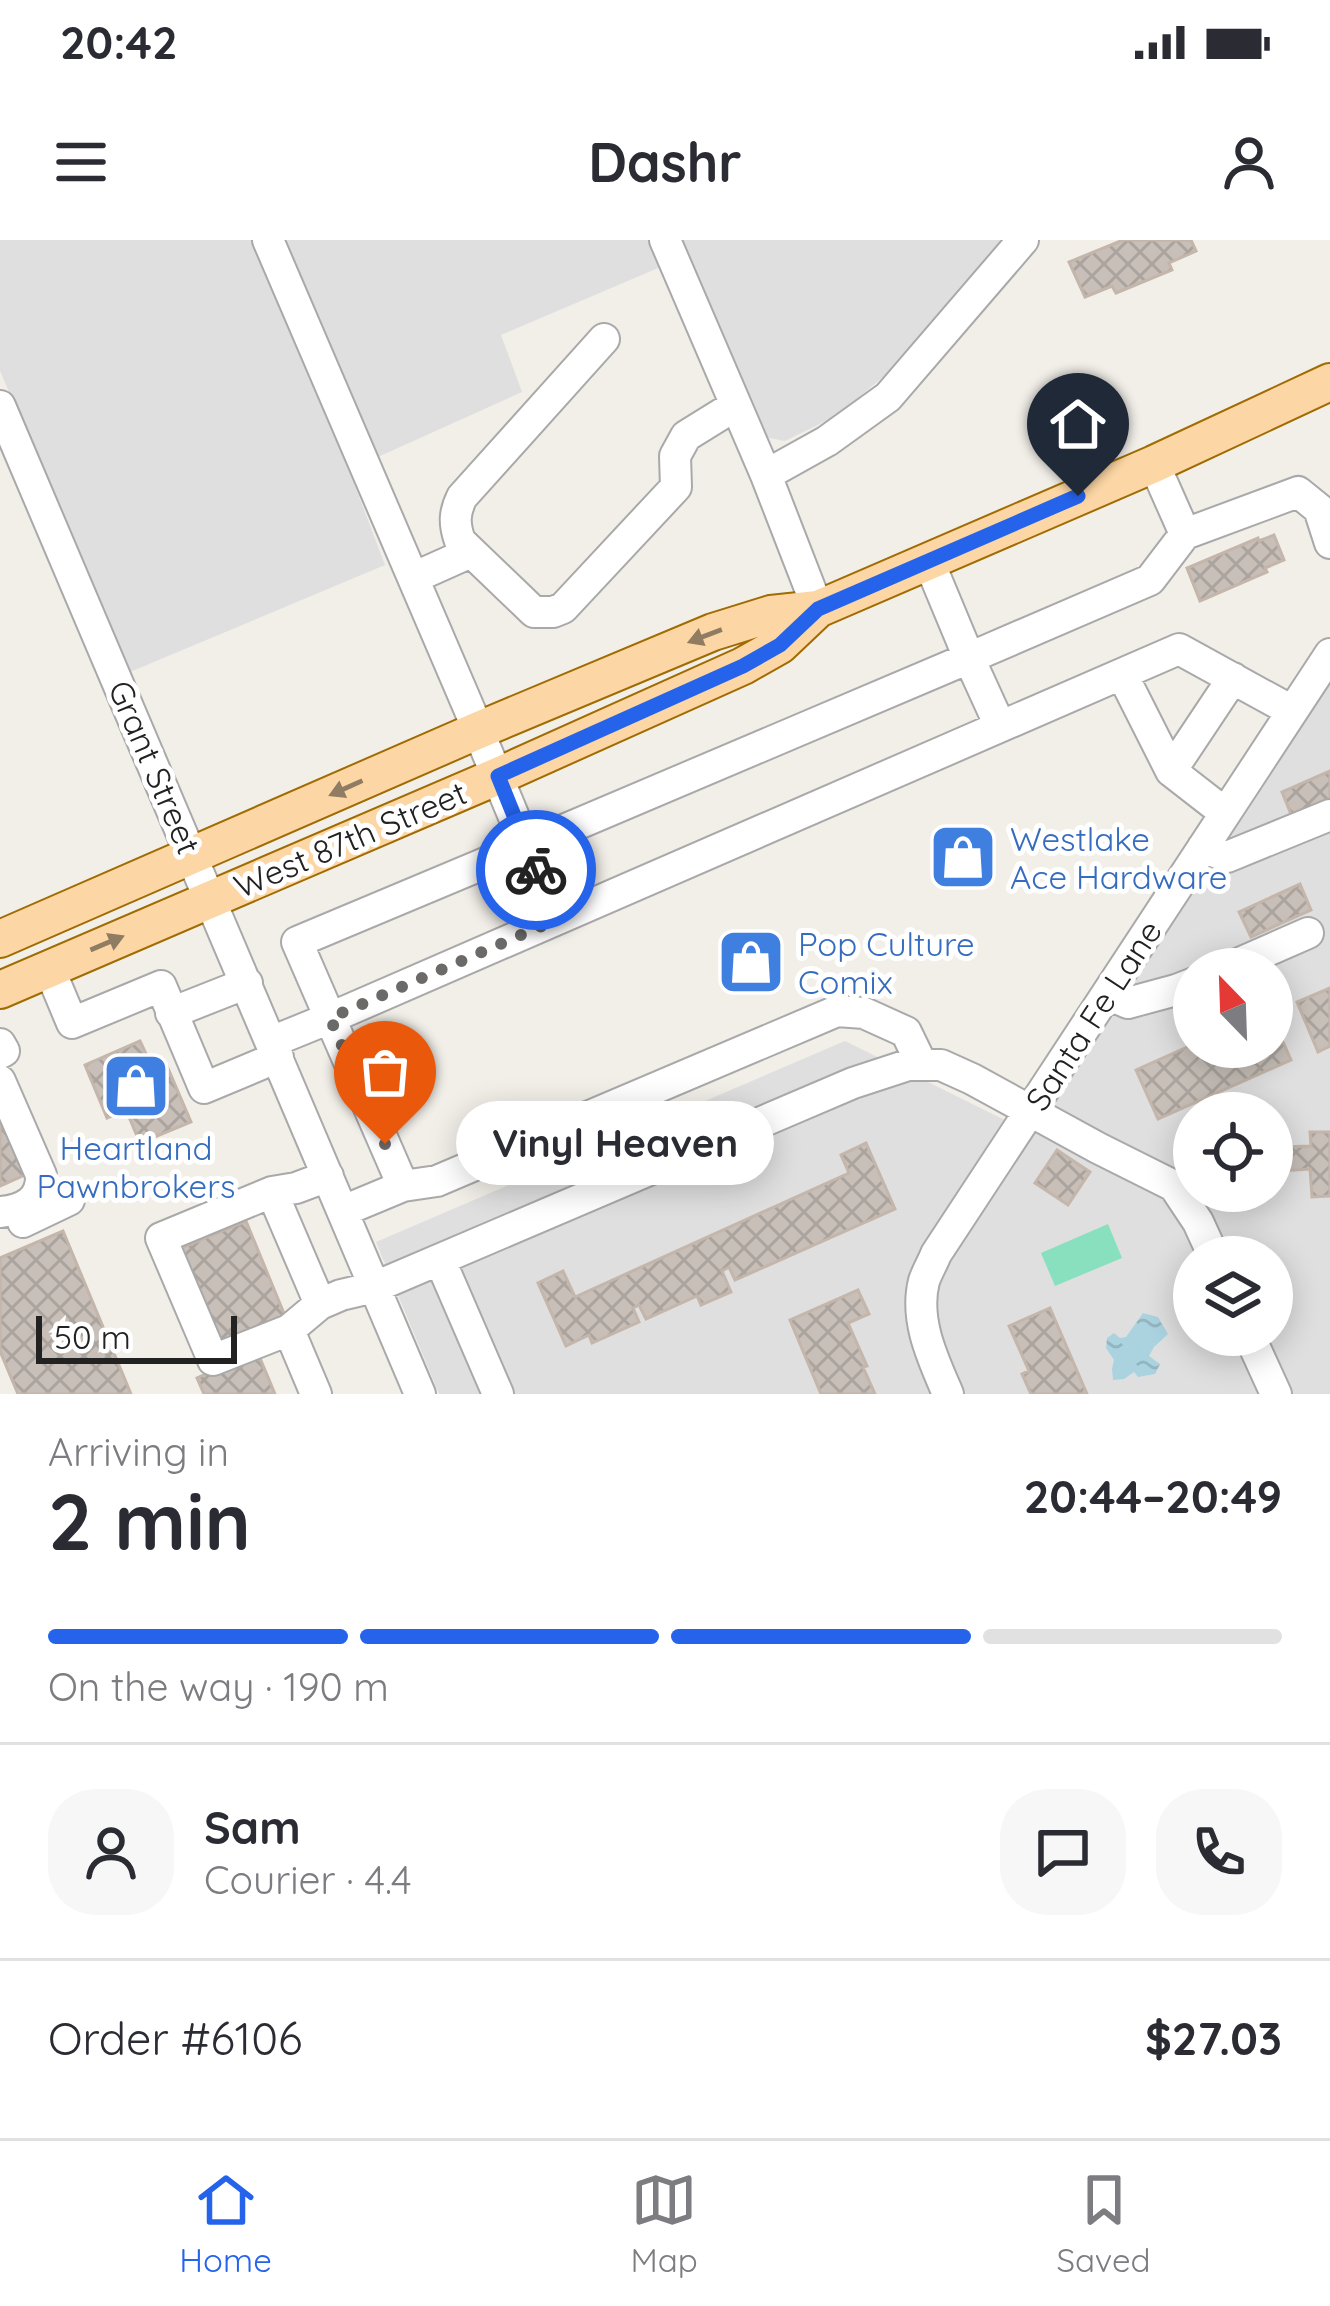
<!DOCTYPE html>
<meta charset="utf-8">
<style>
:root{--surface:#fff;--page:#f7f7f7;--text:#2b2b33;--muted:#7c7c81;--line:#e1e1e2;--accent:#2563eb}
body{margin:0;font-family:Quicksand,sans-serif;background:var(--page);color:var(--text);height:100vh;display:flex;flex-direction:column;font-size:45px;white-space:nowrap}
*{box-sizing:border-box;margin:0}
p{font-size:39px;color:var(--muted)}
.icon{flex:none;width:66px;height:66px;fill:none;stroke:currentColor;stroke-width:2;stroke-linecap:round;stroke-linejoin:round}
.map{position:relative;height:1154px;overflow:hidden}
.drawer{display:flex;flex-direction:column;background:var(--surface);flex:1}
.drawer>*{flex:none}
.needle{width:78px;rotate:337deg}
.controls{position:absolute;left:1173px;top:708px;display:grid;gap:24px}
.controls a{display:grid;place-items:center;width:120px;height:120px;border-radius:50%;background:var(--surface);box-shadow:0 6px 30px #0003;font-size:60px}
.scale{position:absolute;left:36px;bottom:30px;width:201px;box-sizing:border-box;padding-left:12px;border:6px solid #222;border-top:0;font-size:33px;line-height:42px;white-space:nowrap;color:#222;-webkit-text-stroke:9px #fff;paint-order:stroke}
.pin{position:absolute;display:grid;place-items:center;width:102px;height:102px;color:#fff;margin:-123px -51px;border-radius:50% 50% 50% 0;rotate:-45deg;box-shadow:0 0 12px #0007}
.pin .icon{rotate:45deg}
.courier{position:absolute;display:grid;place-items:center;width:120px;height:120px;margin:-60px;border:9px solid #2563eb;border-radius:50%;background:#fff;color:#222;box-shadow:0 3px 15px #0007}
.bubble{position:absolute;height:84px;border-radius:42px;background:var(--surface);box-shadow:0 6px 30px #0003;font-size:39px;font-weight:700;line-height:84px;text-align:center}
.headline em{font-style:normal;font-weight:700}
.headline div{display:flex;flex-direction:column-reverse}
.headline{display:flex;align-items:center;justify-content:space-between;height:204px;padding:0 48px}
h1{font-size:78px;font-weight:700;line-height:90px}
.bar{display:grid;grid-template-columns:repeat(4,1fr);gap:18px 12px;align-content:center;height:144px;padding:0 48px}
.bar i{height:15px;border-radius:9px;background:var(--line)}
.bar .active{background:var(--accent)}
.bar p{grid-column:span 4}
.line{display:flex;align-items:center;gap:30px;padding:0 48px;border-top:3px solid var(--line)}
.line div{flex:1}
.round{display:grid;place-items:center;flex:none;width:126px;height:126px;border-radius:48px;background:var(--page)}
.status{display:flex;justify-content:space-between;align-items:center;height:84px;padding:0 60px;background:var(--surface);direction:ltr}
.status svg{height:33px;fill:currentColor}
header{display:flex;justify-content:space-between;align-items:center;height:156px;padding:0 48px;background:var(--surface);font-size:54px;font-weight:700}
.menu{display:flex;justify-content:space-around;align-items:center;height:168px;border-top:3px solid var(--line);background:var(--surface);font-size:33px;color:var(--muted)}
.menu a{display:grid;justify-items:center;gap:6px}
.menu .active{color:var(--accent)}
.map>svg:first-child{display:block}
</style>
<div class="status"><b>20:42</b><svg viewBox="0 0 49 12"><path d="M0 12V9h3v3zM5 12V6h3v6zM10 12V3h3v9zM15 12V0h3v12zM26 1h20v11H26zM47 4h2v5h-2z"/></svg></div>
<header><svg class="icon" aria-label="menu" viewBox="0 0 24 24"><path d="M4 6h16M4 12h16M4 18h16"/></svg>Dashr<svg class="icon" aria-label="person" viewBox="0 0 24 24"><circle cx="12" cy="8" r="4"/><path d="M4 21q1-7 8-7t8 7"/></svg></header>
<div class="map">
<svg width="1330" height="1154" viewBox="0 0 1330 1154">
<defs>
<pattern id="water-ripples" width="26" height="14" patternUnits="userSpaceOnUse" patternTransform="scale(3)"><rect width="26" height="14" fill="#aad3df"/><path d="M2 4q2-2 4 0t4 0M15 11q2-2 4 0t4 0" fill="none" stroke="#92b5bf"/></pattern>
<pattern id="building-cross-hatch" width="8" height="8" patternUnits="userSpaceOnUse" patternTransform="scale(3)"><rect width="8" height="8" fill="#c7bfb8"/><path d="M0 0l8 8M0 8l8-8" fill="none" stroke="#aba49e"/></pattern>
</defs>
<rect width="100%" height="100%" fill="#f2efe9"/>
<path fill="#e0dfdf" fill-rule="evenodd" d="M 0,0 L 1005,0 L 884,136 L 838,175 L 785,201 L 769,198 L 756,185 L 684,17 L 501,95 L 522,152 L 349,230 L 385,325 L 130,432 L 0,131 Z
M 1330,443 L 1330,1154 L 439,1154 L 376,1002 L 845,801 L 1029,892 ZM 1194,729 L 1272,729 L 1272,807 L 1194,807 ZM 1194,873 L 1272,873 L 1272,951 L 1194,951 ZM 1194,1017 L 1272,1017 L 1272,1095 L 1194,1095 Z"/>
<path fill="#88e0be" d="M 1108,984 L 1122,1018 L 1055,1046 L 1041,1013 Z"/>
<path fill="url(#water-ripples)" d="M 1143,1073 L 1158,1077 L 1168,1094 L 1154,1107 L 1149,1116 L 1160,1124 L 1155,1134 L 1138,1137 L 1134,1132 L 1124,1139 L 1113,1140 L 1112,1129 L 1114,1120 L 1106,1108 L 1107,1098 L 1114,1093 L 1120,1098 L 1126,1097 Z"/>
<path fill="url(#building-cross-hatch)" stroke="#c4b6ab" stroke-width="3" d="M 1123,0 L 1191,0 L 1196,11 L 1169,23 L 1172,30 L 1116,53 L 1112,46 L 1085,57 L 1069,22 Z
M 1274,295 L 1284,320 L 1265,328 L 1267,332 L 1200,361 L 1187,328 L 1258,298 L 1259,301 Z
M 1330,531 L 1330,562 L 1293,579 L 1282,552 Z
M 1300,644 L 1311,670 L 1251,697 L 1239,672 Z
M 1330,748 L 1330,806 L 1318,812 L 1297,762 Z
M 1272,777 L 1291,820 L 1158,879 L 1136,830 L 1194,804 L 1194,807 L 1272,807 Z
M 140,801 L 154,831 L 167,826 L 191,882 L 140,903 L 126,870 L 107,878 L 85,825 Z
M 0,865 L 27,934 L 0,946 Z
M 1310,892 L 1330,892 L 1330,956 L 1312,957 L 1310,929 L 1282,931 L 1281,907 L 1311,906 Z
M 866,903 L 895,969 L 735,1040 L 729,1027 L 722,1031 L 731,1052 L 701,1065 L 697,1056 L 646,1079 L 639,1065 L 633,1068 L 639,1082 L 592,1103 L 589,1095 L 566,1106 L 538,1043 L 563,1031 L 575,1057 L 849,933 L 841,915 Z
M 1057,910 L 1090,932 L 1068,965 L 1035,943 Z
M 246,981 L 285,1076 L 216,1105 L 176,1010 Z
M 63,991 L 131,1154 L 18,1154 L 0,1111 L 0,1018 Z
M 858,1050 L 869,1074 L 848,1083 L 867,1126 L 863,1127 L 875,1154 L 821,1154 L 790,1080 Z
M 1050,1068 L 1087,1154 L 1031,1154 L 1022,1134 L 1029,1131 L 1009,1086 Z
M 257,1111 L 275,1154 L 204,1154 L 197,1138 Z"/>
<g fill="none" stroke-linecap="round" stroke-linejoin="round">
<defs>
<path id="minor" d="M 268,0 L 468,466 L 526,606 L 969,418 L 929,322
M 665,0 L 766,235 L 818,369
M 604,99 L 462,257 C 454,273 454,284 460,301 L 534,372 L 553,372 L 563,368 L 676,247 L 675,216 L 686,196 L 736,165
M 0,166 L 420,1154
M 766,235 L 827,201 L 888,157 L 1023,0
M 1185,294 L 1298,252 L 1319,269 L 1330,303
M 413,338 L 471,312
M 1122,434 L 1171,531 L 1225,573
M 1000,486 L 969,418 L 1150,340 L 1185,294 L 1154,224
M 1171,531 L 1233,438
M 1203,607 L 1227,617 L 1330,575
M 49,728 L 72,783 L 161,746 L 204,848 L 278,817
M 1226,729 L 1308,693
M 1107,754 L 1128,763 L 1176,750 L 1194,743
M 171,773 L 247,743
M 271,802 L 330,778 L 297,702 L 526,606 L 558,679
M 0,804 L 4,811 L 0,813
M 0,841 L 41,935 C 42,960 24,970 0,972
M 403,946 L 437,941 L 837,771 L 864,773 L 906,792 L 922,825
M 272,952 L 320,1064 L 289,1090 L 213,1120 L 161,998 Z
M 272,952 L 296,948 L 328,936
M 343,971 L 403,946 L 330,778 L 1179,409 L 1292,471
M 23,982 L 69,960
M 440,1020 L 498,1154
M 320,1064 L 341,1055 L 375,1047 L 853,843 L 908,825 L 941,825 L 972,839 L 1098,908 L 1174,946 L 1198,982 L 1214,1017
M 289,1090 L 316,1154
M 1249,1095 L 1276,1154
M 948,1154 C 933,1119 914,1080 924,1041 C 927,1032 933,1022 936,1014 L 1330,414"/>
<path id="major" d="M 0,699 L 479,490 L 713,392 L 771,374 L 818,369 L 1154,224 L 1330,142
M 0,750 L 498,536 L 743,426 L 780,405 L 818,369"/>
</defs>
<use href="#minor" stroke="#a9a9a9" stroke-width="34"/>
<use href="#major" stroke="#a06b00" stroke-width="40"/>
<use href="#minor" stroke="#fff" stroke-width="30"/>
<use href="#major" stroke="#fcd6a4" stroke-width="36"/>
</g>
<defs><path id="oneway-solid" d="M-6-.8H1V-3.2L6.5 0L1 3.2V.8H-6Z" transform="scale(3)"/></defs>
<g fill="#8f7c63">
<use href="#oneway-solid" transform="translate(705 396) rotate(159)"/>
<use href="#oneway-solid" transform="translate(346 548) rotate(156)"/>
<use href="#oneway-solid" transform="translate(107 703) rotate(-23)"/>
</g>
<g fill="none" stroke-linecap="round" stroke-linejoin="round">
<path stroke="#6b6a68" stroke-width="12" stroke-dasharray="0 21.6" d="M 385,904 L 330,778 L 558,679 L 536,630"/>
<path stroke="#2563eb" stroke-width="15" d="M 536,630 L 498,536 L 743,426 L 780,405 L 818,369 L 1078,256"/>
</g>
<defs>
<symbol id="shop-square" viewBox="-11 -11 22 22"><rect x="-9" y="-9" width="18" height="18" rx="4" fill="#3f7fe0" stroke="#fff"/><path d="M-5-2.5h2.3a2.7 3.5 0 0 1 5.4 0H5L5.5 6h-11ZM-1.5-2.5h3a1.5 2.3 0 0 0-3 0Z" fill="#fff"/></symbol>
</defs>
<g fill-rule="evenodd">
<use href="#shop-square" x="925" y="579" width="76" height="76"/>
<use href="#shop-square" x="713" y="684" width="76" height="76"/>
<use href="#shop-square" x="98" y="808" width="76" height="76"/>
</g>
<g text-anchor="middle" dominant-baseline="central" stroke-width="10" stroke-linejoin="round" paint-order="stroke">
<g font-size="33" fill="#222" stroke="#fff">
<text transform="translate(155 527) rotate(67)">Grant Street</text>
<text transform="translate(350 599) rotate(-23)">West 87th Street</text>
<text transform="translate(1093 775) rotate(-57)">Santa Fe Lane</text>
</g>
<g font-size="33" fill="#366cbe" stroke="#fff" text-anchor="start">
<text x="1010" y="598">Westlake<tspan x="1010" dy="38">Ace Hardware</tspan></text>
<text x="798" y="703">Pop Culture<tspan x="798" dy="38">Comix</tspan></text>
<text x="136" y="907" text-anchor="middle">Heartland<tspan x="136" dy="38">Pawnbrokers</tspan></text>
</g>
</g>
</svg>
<div class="controls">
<a><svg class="needle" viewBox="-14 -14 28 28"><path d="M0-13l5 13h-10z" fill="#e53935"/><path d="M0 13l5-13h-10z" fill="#7c7c81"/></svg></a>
<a><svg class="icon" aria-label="locate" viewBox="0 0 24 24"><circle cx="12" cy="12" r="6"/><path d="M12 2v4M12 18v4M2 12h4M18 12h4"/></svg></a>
<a><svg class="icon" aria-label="layers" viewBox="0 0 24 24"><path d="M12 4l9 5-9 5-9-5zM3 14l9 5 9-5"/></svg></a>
</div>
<div class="scale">50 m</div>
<div class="pin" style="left:385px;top:904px;background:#ea580c"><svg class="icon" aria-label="bag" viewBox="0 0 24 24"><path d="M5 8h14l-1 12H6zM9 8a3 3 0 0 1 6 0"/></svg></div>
<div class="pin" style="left:1078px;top:256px;background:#1f2937"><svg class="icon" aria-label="home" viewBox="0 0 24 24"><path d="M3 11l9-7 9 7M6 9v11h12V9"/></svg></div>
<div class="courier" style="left:536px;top:630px"><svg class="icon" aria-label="bike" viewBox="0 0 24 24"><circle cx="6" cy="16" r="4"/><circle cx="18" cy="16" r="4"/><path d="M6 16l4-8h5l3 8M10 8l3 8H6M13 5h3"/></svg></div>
<div class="bubble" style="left:456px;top:861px;width:318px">Vinyl Heaven</div>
</div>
<section class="drawer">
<div class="headline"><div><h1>2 min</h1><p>Arriving in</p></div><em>20:44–20:49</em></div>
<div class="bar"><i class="active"></i><i class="active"></i><i class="active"></i><i></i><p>On the way · 190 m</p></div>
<div class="line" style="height:216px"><a class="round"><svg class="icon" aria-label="person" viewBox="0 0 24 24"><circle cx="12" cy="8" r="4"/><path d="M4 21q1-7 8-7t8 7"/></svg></a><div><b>Sam</b><p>Courier · 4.4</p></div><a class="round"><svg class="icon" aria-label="chat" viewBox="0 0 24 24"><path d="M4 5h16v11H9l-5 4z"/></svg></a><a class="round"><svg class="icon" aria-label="phone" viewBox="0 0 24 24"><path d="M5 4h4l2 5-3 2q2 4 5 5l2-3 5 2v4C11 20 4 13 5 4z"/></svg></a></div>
<div class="line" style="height:156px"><div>Order #6106</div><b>$27.03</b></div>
</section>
<nav class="menu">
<a class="active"><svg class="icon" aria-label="home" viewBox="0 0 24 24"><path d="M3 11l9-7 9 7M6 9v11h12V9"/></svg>Home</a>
<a><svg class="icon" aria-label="map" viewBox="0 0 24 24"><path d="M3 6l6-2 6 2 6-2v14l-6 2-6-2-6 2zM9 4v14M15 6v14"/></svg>Map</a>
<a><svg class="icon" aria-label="saved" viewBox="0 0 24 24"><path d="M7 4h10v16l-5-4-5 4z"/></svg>Saved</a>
</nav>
